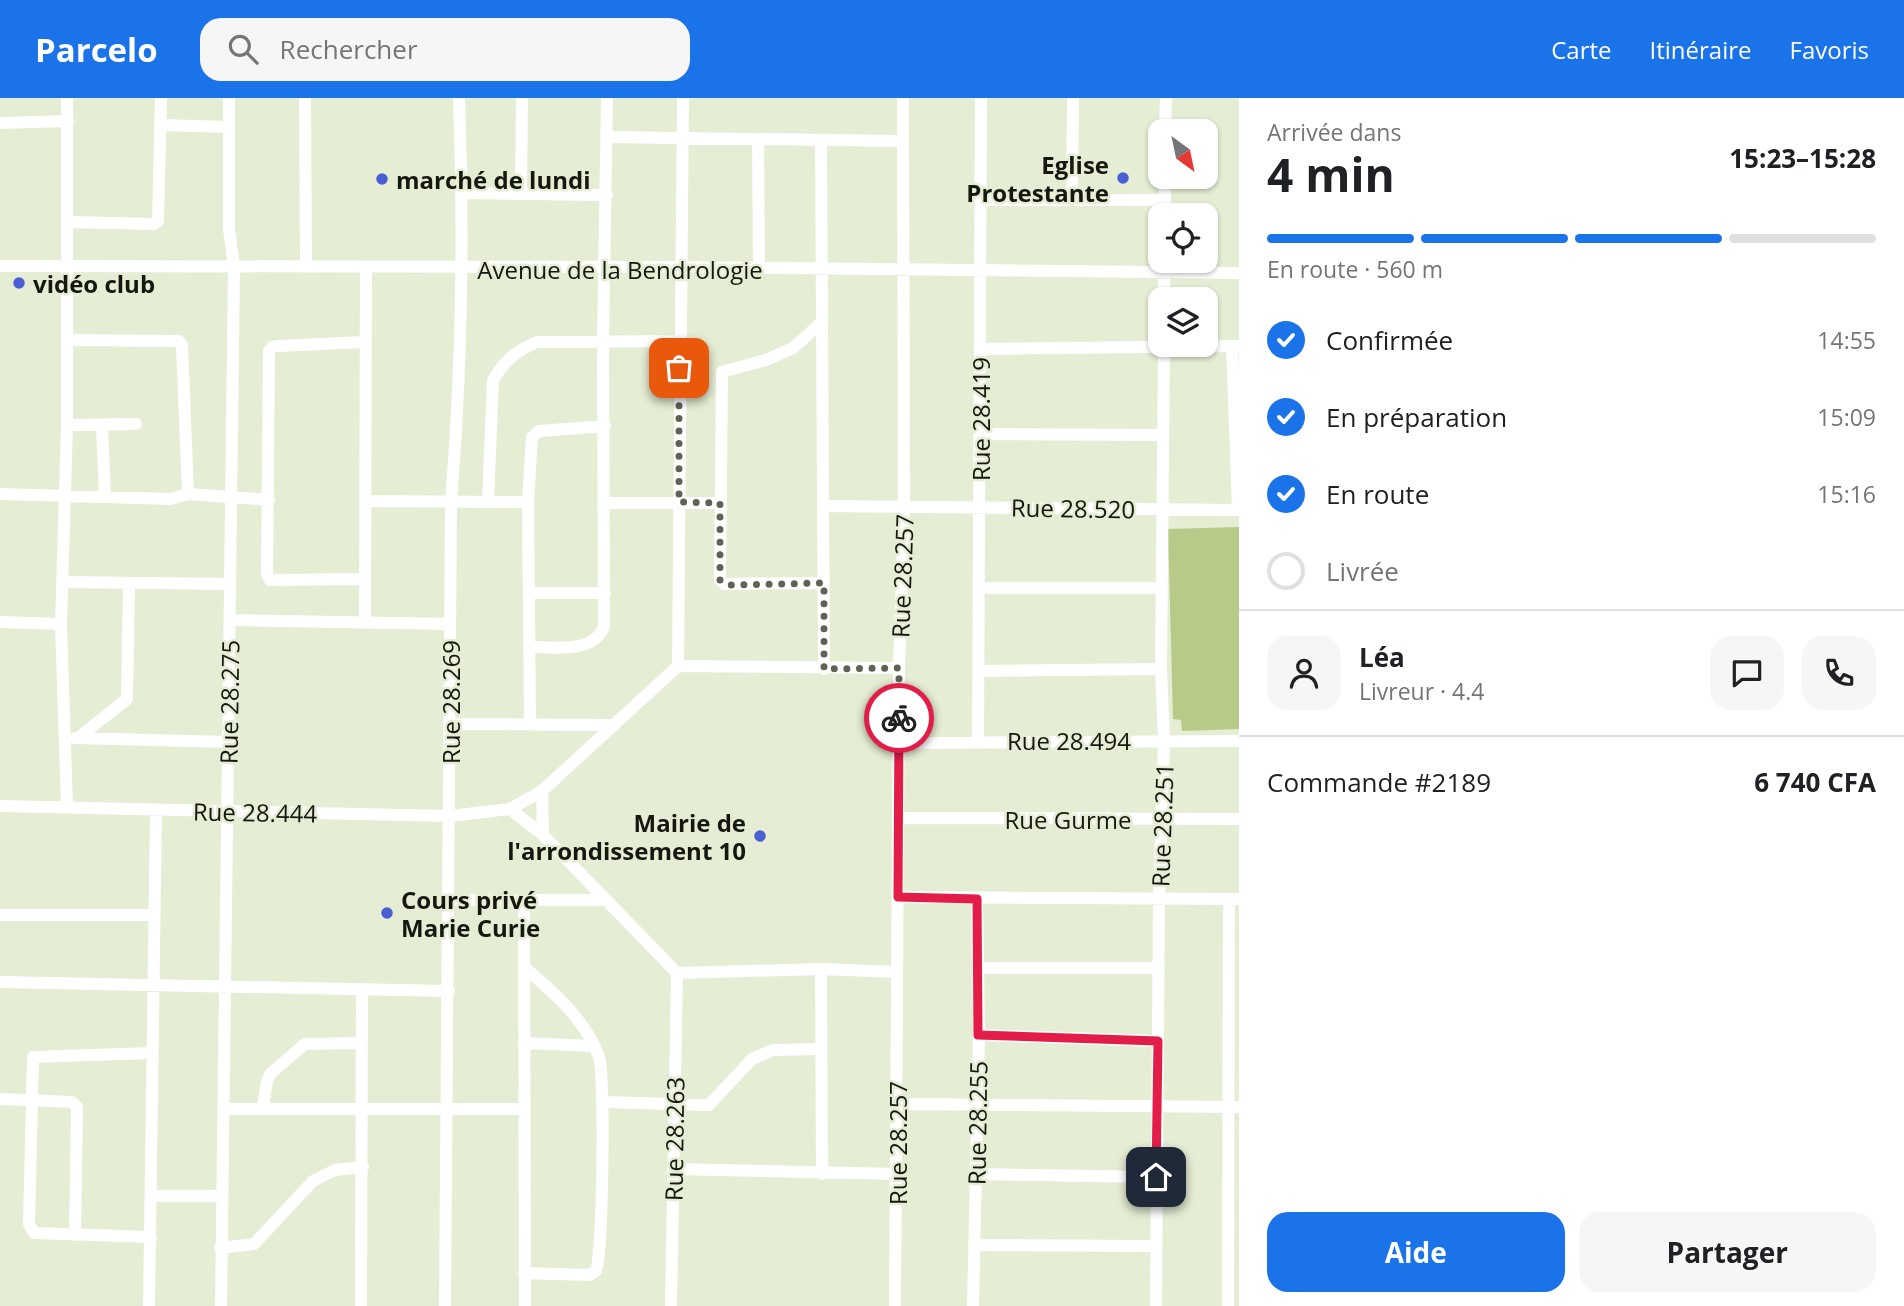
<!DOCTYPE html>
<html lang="fr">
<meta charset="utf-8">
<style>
:root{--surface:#fff;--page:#f6f6f6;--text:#202124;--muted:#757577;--line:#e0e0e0;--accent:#1a73e8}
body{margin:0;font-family:"Open Sans",sans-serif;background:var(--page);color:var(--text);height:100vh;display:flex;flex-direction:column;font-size:26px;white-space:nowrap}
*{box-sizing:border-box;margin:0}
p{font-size:23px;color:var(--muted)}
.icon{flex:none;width:38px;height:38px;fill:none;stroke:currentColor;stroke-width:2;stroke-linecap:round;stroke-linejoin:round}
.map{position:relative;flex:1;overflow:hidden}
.details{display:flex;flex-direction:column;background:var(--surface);width:665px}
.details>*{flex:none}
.needle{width:46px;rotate:147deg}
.controls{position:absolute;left:1148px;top:21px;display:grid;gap:14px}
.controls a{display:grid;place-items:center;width:70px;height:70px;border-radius:14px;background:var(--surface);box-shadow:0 2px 5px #0004;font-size:35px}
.pin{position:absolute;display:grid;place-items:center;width:60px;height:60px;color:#fff;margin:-30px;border-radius:14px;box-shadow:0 4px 10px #0006}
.courier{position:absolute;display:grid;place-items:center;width:70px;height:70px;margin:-35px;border:5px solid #e11d48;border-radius:50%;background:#fff;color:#222;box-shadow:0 2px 9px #0007}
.headline em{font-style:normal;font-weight:700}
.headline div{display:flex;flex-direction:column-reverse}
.headline{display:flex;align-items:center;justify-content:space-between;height:119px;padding:0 28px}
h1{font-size:46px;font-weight:700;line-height:52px}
.bar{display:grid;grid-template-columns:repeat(4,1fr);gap:10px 7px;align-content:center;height:84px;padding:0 28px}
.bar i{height:9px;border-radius:5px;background:var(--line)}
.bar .selected{background:var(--accent)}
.bar p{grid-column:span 4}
.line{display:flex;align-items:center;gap:18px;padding:0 28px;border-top:2px solid var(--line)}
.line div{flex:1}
.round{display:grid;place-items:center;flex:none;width:74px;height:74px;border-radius:21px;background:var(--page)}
ol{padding:0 28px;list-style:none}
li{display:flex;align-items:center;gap:21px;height:77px}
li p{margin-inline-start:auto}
li .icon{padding:7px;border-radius:50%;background:var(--accent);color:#fff;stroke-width:4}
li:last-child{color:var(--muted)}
li i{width:38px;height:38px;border:4px solid var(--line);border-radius:50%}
.cta{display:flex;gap:14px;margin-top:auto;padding:14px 28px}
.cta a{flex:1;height:80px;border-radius:21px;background:var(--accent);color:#fff;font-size:28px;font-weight:700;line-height:80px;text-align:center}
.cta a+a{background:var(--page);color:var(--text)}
header{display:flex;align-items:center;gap:42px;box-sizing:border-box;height:98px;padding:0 35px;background:var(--accent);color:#fff}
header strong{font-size:33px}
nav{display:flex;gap:38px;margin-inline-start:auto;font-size:24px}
.search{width:490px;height:63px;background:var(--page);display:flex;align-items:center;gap:18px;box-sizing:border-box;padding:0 24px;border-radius:21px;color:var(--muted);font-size:26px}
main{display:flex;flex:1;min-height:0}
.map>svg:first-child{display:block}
</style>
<header>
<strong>Parcelo</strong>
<div class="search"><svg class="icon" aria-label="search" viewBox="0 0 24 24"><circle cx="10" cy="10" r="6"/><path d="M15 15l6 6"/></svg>Rechercher</div>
<nav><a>Carte</a><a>Itinéraire</a><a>Favoris</a></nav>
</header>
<main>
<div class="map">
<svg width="1239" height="1208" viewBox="0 0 1239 1208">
<rect width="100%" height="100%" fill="#e5edd4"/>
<path fill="#b7ca88" d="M 1239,429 L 1239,631 L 1182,633 L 1181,622 L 1173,621 L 1168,431 Z"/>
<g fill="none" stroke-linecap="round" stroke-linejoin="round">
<path stroke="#fff" stroke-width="12" d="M 305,0 L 306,169
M 0,25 L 68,23
M 161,27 L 229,29
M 1165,33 L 1166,0
M 607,39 L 902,43
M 758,42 L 759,170
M 821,43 L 824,571
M 521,94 L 522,0
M 463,95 L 607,97
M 980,102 L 1165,102
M 1072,102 L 1073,0
M 1165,117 L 1165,79
M 69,124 L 154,126 L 158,123 L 161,0
M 0,168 L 682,169 L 1239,175
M 1164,201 L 1164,163
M 822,224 L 793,250 L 766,262 L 722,274 L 720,482 L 724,486 L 824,485
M 67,242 L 179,243 L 182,247 L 188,396
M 364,244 L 278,248 L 272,249 L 269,253 L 267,476 L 270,482 L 365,481
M 1232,248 L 1238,412
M 980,251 L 1239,248
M 67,327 L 136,326
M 102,327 L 105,399
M 980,336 L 1163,337
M 0,396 L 171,401 L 188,396 L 269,402
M 365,403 L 528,404
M 488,404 L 493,282 C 505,262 516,253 537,244 L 679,243
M 605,405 L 720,405
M 823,408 L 1239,412
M 62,484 L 229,486
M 980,490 L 1162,490
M 529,495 L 605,495
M 230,522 L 450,526
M 0,524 L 61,526
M 365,524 L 366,170
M 530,549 C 553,549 595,556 604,528 L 603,243 L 607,0
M 678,568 L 683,0
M 980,573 L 1161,571
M 450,626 L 613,627
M 530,626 L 528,404 L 532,339 L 539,333 L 605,328
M 75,640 L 229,644
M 78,640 L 127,601 L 129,485
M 978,642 L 981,0
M 898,645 L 1239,643
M 542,693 L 543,737
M 0,708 L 450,718 L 510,711 L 542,693 L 678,568 L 899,570
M 67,708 L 61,526 L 67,327 L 67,0
M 510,711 L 543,737 L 677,875 L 821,871 L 897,874
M 898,720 L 1239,721
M 898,799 L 1239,801
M 449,802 L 606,802
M 524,803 L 525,1208
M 0,817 L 153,817
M 524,869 C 552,893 586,922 599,959 C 605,978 603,1153 596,1173 L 589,1177 L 524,1175
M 978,870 L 1159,870
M 821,871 L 822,1076
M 0,884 L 449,893
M 979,937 L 1158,943
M 524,945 L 594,948
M 0,1001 L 72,1004 L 77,1009 L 75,1137
M 602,1004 L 709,1007 L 752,961 L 773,952 L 820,951
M 897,1006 L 1239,1009
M 263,1009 L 267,983 L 271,975 L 305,946 L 362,945
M 224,1011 L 524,1011
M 674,1071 L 898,1076
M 977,1076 L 1156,1079
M 153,1098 L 220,1098
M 151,1139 L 34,1135 L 29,1126 L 33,959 L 152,955
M 974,1147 L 1156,1148
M 220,1150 L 254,1146 L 313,1083 L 335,1072 L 363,1069
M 149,1208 L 156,712
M 221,1208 L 234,168 L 229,131 L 229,0
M 361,1208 L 362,893
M 445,1208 L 451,404 C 462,269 464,135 459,0
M 671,1208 L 677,875
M 895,1208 L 899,570 L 904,410 L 903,0
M 973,1208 L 979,937 L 977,801
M 1156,1208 L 1159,799 L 1164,643 L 1161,571 L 1164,247
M 1228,1208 L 1229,802"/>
</g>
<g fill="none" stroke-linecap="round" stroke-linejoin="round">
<path stroke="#5e6354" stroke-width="7" stroke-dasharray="0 12.6" d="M 679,270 L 679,404 L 720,405 L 720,482 L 729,487 L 824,485 L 824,571 L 899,570 L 899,620"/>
<path stroke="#e11d48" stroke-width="9" d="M 899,620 L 898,799 L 977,801 L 978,937 L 1158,943 L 1156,1079"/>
</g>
<g fill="#4a5ed3" stroke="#e5edd4" stroke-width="2.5">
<circle cx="1123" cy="80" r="7"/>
<circle cx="382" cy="81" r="7"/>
<circle cx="19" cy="185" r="7"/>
<circle cx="760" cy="738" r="7"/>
<circle cx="387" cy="815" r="7"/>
</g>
<g text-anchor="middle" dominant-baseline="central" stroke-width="5" stroke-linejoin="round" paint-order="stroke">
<g font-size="24" font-weight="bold" fill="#15180f" stroke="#e5edd4" text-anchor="start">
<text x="1109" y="66" text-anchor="end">Eglise<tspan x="1109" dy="28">Protestante</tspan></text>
<text x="396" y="81">marché de lundi</text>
<text x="33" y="185">vidéo club</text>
<text x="746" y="724" text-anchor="end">Mairie de<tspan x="746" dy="28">l'arrondissement 10</tspan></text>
<text x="401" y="801">Cours privé<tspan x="401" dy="28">Marie Curie</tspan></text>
</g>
<g font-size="24" fill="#15180f" stroke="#e5edd4">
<text x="620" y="171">Avenue de la Bendrologie</text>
<text transform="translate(980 321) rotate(-90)">Rue 28.419</text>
<text transform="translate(1073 410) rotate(1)">Rue 28.520</text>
<text transform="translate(902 478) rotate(-88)">Rue 28.257</text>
<text transform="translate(229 604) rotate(-89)">Rue 28.275</text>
<text transform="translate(450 604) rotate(-90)">Rue 28.269</text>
<text x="1069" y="642">Rue 28.494</text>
<text transform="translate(255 714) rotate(1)">Rue 28.444</text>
<text x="1068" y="721">Rue Gurme</text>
<text transform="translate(1162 727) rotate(-88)">Rue 28.251</text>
<text transform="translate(977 1025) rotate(-89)">Rue 28.255</text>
<text transform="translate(674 1041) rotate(-89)">Rue 28.263</text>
<text transform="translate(897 1045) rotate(-90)">Rue 28.257</text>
</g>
</g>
</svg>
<div class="controls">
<a><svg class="needle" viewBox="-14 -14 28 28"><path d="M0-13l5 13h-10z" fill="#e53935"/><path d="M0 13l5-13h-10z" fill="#757577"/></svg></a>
<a><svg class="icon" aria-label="locate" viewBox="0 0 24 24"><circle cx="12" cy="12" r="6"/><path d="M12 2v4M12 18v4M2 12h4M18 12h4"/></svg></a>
<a><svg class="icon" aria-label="layers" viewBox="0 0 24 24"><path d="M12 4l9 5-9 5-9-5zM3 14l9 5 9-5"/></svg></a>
</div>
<div class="pin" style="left:679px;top:270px;background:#ea580c"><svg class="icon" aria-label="bag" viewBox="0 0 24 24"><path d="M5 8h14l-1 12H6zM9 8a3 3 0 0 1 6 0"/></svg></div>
<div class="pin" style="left:1156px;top:1079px;background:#1f2937"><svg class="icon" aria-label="home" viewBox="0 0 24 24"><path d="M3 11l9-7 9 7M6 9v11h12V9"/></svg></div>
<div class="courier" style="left:899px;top:620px"><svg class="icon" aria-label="bike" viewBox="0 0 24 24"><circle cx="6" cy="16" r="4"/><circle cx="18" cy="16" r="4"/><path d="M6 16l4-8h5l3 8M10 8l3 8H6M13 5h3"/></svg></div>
</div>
<section class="details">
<div class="headline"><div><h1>4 min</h1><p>Arrivée dans</p></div><em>15:23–15:28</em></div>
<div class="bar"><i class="selected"></i><i class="selected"></i><i class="selected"></i><i></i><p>En route · 560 m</p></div>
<ol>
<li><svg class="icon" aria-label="check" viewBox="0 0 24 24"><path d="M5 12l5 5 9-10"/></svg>Confirmée<p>14:55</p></li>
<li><svg class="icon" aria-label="check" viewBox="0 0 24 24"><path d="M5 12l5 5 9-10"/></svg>En préparation<p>15:09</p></li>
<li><svg class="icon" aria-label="check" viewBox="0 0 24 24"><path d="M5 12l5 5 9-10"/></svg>En route<p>15:16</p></li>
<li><i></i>Livrée</li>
</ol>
<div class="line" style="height:126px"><a class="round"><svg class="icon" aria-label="person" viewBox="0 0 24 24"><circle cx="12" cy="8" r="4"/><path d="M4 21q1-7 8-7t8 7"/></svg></a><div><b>Léa</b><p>Livreur · 4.4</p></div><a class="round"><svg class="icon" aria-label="chat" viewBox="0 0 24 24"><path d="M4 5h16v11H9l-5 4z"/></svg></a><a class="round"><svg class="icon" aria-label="phone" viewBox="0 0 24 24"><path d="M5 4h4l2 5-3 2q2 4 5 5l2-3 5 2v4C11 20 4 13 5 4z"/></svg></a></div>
<div class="line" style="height:91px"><div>Commande #2189</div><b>6 740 CFA</b></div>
<div class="cta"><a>Aide</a><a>Partager</a></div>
</section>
</main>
